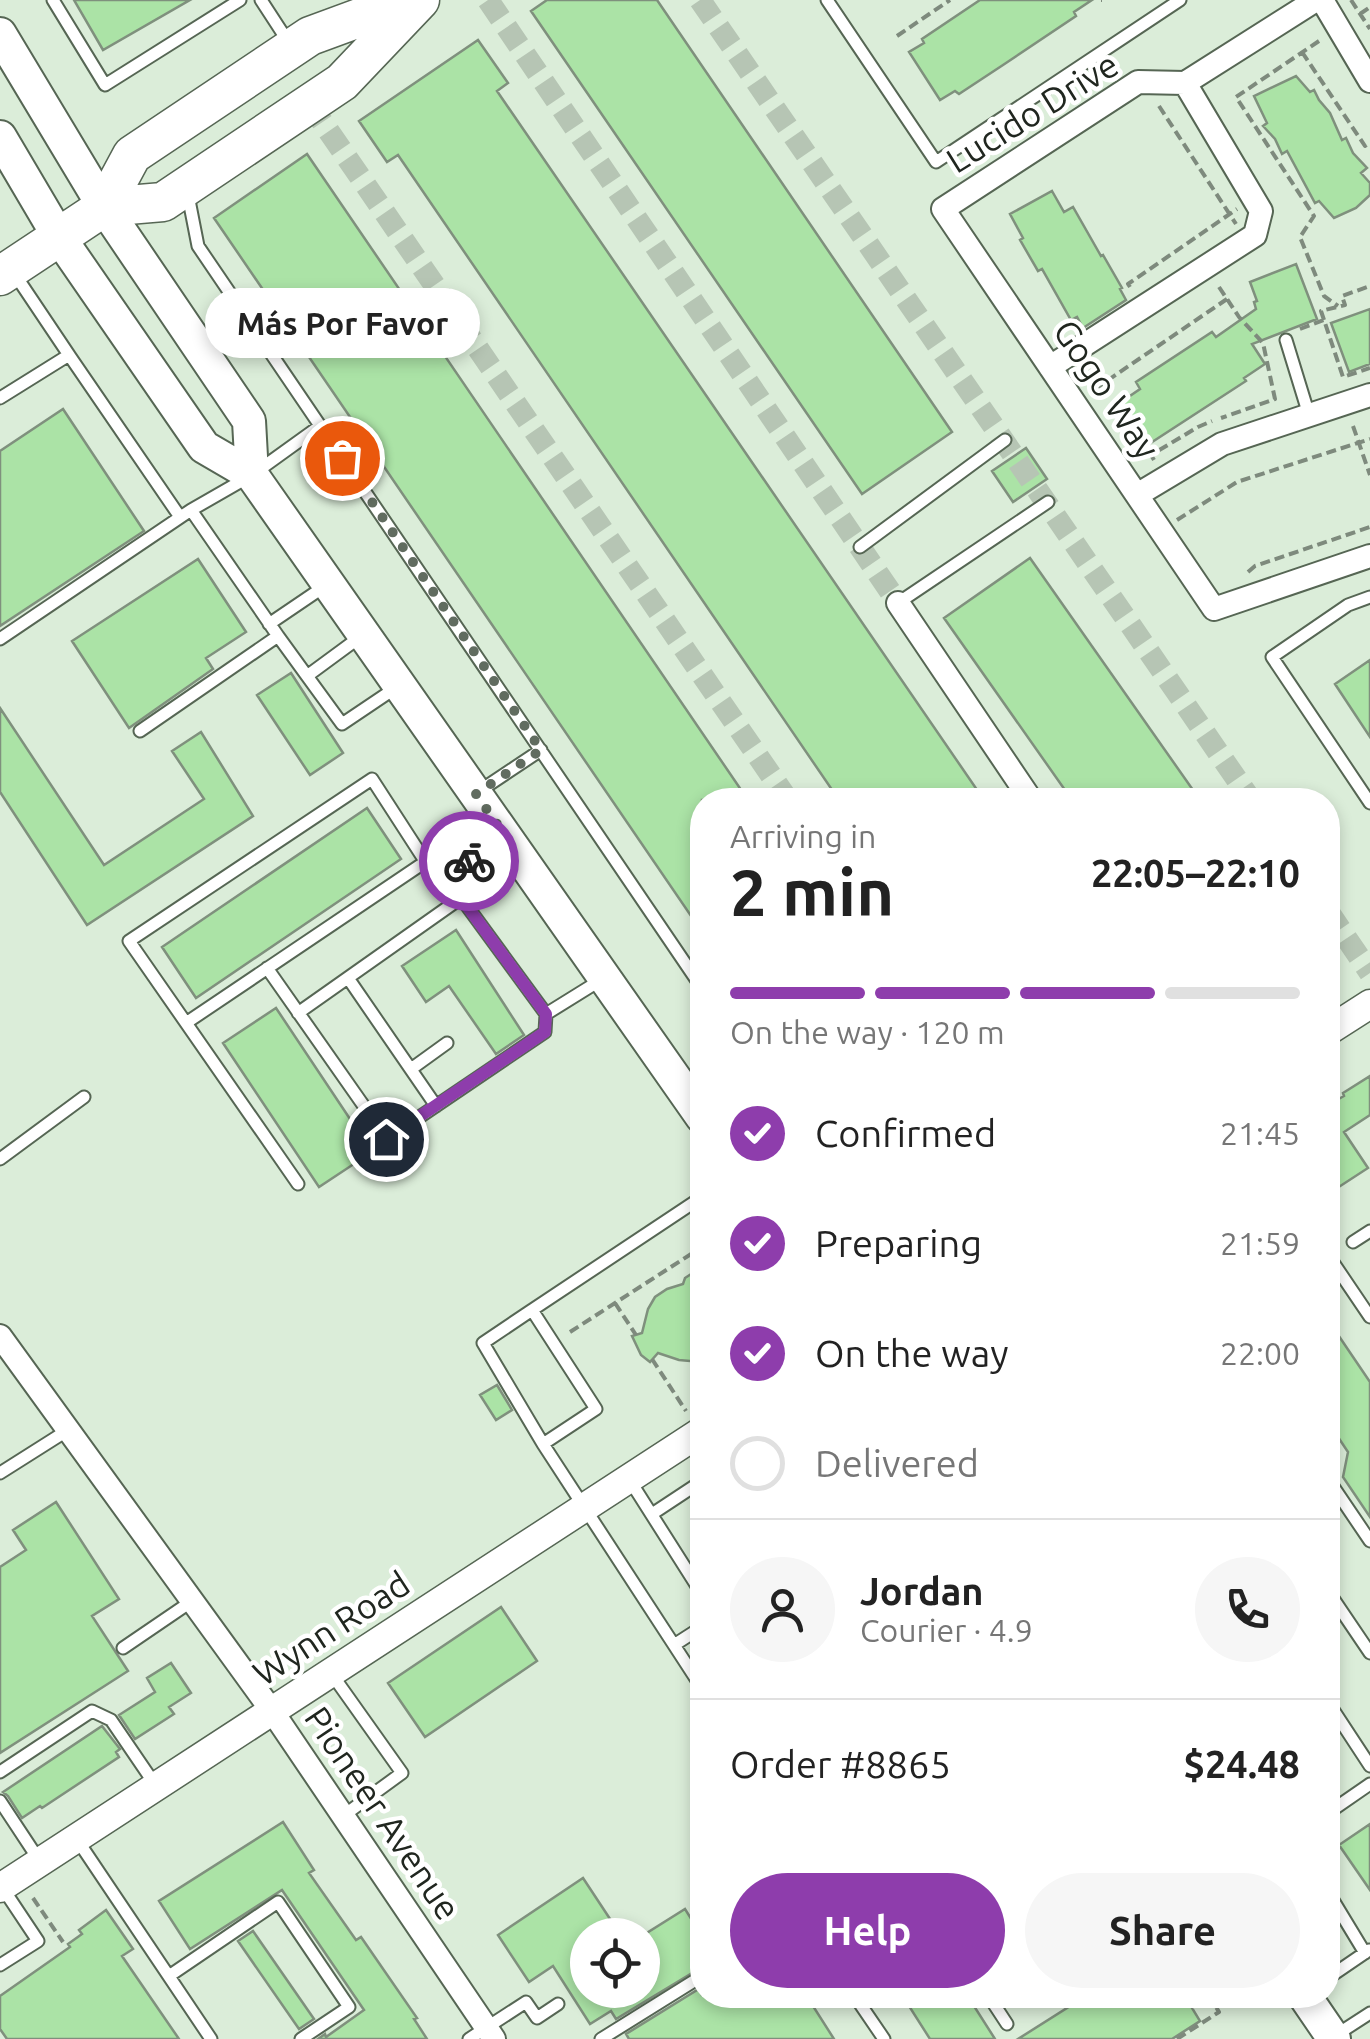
<!DOCTYPE html>
<meta charset="utf-8">
<style>
:root{--surface:#fff;--page:#f6f6f6;--text:#222;--muted:#767676;--line:#e0e0e0;--accent:#8e3dac}
body{margin:0;font-family:Ubuntu,sans-serif;background:var(--page);color:var(--text);height:100vh;display:flex;flex-direction:column;font-size:38px;white-space:nowrap}
*{box-sizing:border-box;margin:0}
p{font-size:32px;color:var(--muted)}
.icon{flex:none;width:55px;height:55px;fill:none;stroke:currentColor;stroke-width:2;stroke-linecap:round;stroke-linejoin:round}
.map{position:relative;flex:1;overflow:hidden}
.details{position:absolute;left:690px;top:788px;width:650px;height:1220px;display:flex;flex-direction:column;background:var(--surface);border-radius:40px;box-shadow:0 5px 15px #0003}
.details>*{flex:none}
.controls{position:absolute;left:570px;top:1918px;display:grid;gap:20px}
.controls a{display:grid;place-items:center;width:90px;height:90px;border-radius:50%;background:var(--surface);box-shadow:0 5px 15px #0003;font-size:50px}
.pin{position:absolute;display:grid;place-items:center;width:85px;height:85px;color:#fff;margin:-42px;border:5px solid #fff;border-radius:50%;box-shadow:0 2px 10px #0007}
.courier{position:absolute;display:grid;place-items:center;width:100px;height:100px;margin:-50px;border:8px solid #8e3dac;border-radius:50%;background:#fff;color:#222;box-shadow:0 2px 12px #0007}
.bubble{position:absolute;height:70px;border-radius:35px;background:var(--surface);box-shadow:0 5px 15px #0003;font-size:32px;font-weight:600;line-height:70px;text-align:center}
.headline em{font-style:normal;font-weight:600}
.headline div{display:flex;flex-direction:column-reverse}
.headline{display:flex;align-items:center;justify-content:space-between;height:170px;padding:0 40px}
h1{font-size:65px;font-weight:600;line-height:75px}
.bar{display:grid;grid-template-columns:repeat(4,1fr);gap:15px 10px;align-content:center;height:120px;padding:0 40px}
.bar i{height:12px;border-radius:8px;background:var(--line)}
.bar .active{background:var(--accent)}
.bar p{grid-column:span 4}
.line{display:flex;align-items:center;gap:25px;padding:0 40px;border-top:2px solid var(--line)}
.line div{flex:1}
.round{display:grid;place-items:center;flex:none;width:105px;height:105px;border-radius:52px;background:var(--page)}
ol{padding:0 40px;list-style:none}
li{display:flex;align-items:center;gap:30px;height:110px}
li p{margin-inline-start:auto}
li .icon{padding:10px;border-radius:50%;background:var(--accent);color:#fff;stroke-width:4}
li:last-child{color:var(--muted)}
li i{width:55px;height:55px;border:5px solid var(--line);border-radius:50%}
.primary-button{display:flex;gap:20px;margin-top:auto;padding:20px 40px}
.primary-button a{flex:1;height:115px;border-radius:60px;background:var(--accent);color:#fff;font-size:40px;font-weight:600;line-height:115px;text-align:center}
.primary-button a+a{background:var(--page);color:var(--text)}
.map>svg:first-child{display:block}
</style>
<div class="map">
<svg width="1370" height="2039" viewBox="0 0 1370 2039">
<rect width="100%" height="100%" fill="#dbedd9"/>
<path fill="#abe3a6" stroke="#7f907d" stroke-width="2.5" d="M 74,0 L 190,0 L 103,50 Z
M 547,0 L 657,0 L 952,432 L 862,494 L 531,11 Z
M 980,0 L 1092,0 L 1074,12 L 1076,16 L 1003,65 L 959,94 L 955,91 L 940,100 L 909,52 L 924,43 L 922,39 Z
M 478,40 L 508,83 L 497,91 L 984,800 L 839,800 L 398,155 L 387,162 L 359,121 Z
M 1296,76 L 1310,92 L 1314,90 L 1319,100 L 1330,113 L 1342,140 L 1346,138 L 1353,153 L 1367,168 L 1361,173 L 1370,183 L 1370,195 L 1356,208 L 1334,218 L 1319,201 L 1315,203 L 1287,151 L 1282,154 L 1275,139 L 1263,126 L 1267,123 L 1254,96 Z
M 307,154 L 748,800 L 702,800 L 702,932 L 214,218 Z
M 1052,191 L 1064,212 L 1073,207 L 1101,256 L 1103,255 L 1122,288 L 1120,289 L 1126,300 L 1083,328 L 1077,317 L 1071,320 L 1042,269 L 1038,271 L 1020,240 L 1023,238 L 1010,214 Z
M 1296,264 L 1317,319 L 1252,344 L 1265,364 L 1244,378 L 1246,381 L 1149,444 L 1121,402 L 1140,389 L 1136,382 L 1212,332 L 1216,337 L 1256,309 L 1254,302 L 1257,301 L 1250,282 Z
M 1370,309 L 1370,364 L 1349,372 L 1331,323 Z
M 63,409 L 144,531 L 0,626 L 0,451 Z
M 1026,448 L 1047,479 L 1013,502 L 992,471 Z
M 1030,558 L 1200,800 L 1072,800 L 944,618 Z
M 198,559 L 246,632 L 206,658 L 213,669 L 129,728 L 72,641 Z
M 1370,660 L 1370,737 L 1335,684 Z
M 291,673 L 343,753 L 310,775 L 257,695 Z
M 0,708 L 104,865 L 204,799 L 172,751 L 201,732 L 253,816 L 87,925 L 0,792 Z
M 367,808 L 401,859 L 196,998 L 162,947 Z
M 456,930 L 524,1035 L 496,1054 L 449,986 L 426,1002 L 402,966 Z
M 276,1008 L 372,1152 L 319,1187 L 223,1043 Z
M 1370,1076 L 1370,1115 L 1344,1132 L 1368,1168 L 1328,1194 L 1328,1105 L 1344,1096 L 1343,1093 Z
M 702,1267 L 702,1355 L 690,1361 L 679,1360 L 658,1353 L 650,1362 L 641,1355 L 632,1336 L 642,1333 L 648,1309 L 655,1297 L 667,1289 L 683,1284 L 685,1278 Z
M 1328,1320 L 1370,1382 L 1370,1517 L 1343,1477 L 1348,1452 L 1328,1422 Z
M 497,1385 L 512,1410 L 496,1420 L 480,1395 Z
M 56,1502 L 119,1599 L 92,1616 L 128,1671 L 0,1753 L 0,1567 L 26,1550 L 13,1530 Z
M 501,1607 L 537,1661 L 425,1737 L 388,1683 Z
M 171,1663 L 191,1693 L 169,1707 L 174,1714 L 135,1739 L 119,1715 L 155,1692 L 147,1678 Z
M 102,1726 L 120,1749 L 116,1752 L 119,1757 L 42,1808 L 40,1806 L 22,1818 L 8,1796 L 3,1792 Z
M 283,1822 L 314,1870 L 309,1873 L 356,1940 L 361,1937 L 417,2018 L 414,2019 L 427,2039 L 318,2039 L 325,2034 L 326,2037 L 364,2010 L 282,1890 L 190,1949 L 159,1901 Z
M 1370,1824 L 1370,1890 L 1339,1845 Z
M 583,1878 L 614,1925 L 599,1935 L 588,1935 L 588,1990 L 642,1990 L 642,1936 L 685,1909 L 702,1936 L 702,1967 L 616,2019 L 611,2011 L 590,2024 L 553,1966 L 529,1982 L 498,1935 Z
M 106,1910 L 133,1949 L 122,1956 L 179,2039 L 7,2039 L 0,2029 L 0,1996 L 70,1947 L 68,1944 L 82,1934 L 79,1930 Z
M 253,1931 L 314,2019 L 299,2029 L 238,1941 Z
M 702,1987 L 702,1995 L 806,1995 L 834,2039 L 629,2039 L 626,2034 Z
M 902,1995 L 967,1995 L 995,2039 L 930,2039 Z
M 1063,1995 L 1214,1995 L 1192,2008 L 1200,2021 L 1172,2039 L 1018,2039 L 1070,2006 Z"/>
<g fill="none" stroke-linecap="round" stroke-linejoin="round">
<path stroke="#b6c5b4" stroke-width="22" stroke-dasharray="22 11" stroke-linecap="butt" d="M 488,0 L 898,603
M 700,0 L 1251,800
M 310,104 L 788,800
M 1328,911 L 1370,973"/>
<defs>
<path id="service" d="M 53,0 L 105,85 L 240,0
M 261,0 L 289,43
M 827,0 L 936,162 L 1180,0
M 188,195 L 198,246 L 702,988
M 1286,340 L 1309,415
M 69,355 L 180,517
M 0,398 L 69,355 L 14,273
M 860,547 L 1005,440
M 1370,597 L 1348,605 L 1272,657 L 1370,803
M 898,603 L 1048,502
M 269,624 L 328,584
M 278,636 L 307,676 L 360,637
M 0,639 L 191,510 L 252,475 L 320,426
M 307,676 L 342,724 L 397,687
M 140,731 L 278,636 L 191,510
M 478,792 L 541,750
M 445,876 L 546,1014
M 267,968 L 387,1139 L 545,1032 L 546,1014 L 604,978
M 348,978 L 436,1106
M 298,1013 L 461,898
M 186,1023 L 425,862
M 411,1069 L 447,1043
M 0,1159 L 84,1097
M 298,1184 L 129,941 L 372,779 L 438,881 L 502,840
M 702,1197 L 532,1310 L 596,1409 L 543,1444 L 674,1645 L 702,1627
M 1353,1242 L 1370,1231
M 1328,1255 L 1370,1317
M 532,1310 L 483,1343 L 543,1444
M 0,1473 L 68,1430
M 629,1479 L 702,1594
M 1328,1479 L 1370,1541
M 652,1514 L 702,1481
M 1328,1591 L 1370,1653
M 674,1645 L 702,1688
M 123,1648 L 192,1601
M 331,1673 L 402,1773 L 343,1816
M 1328,1702 L 1370,1766
M 0,1772 L 92,1711 L 111,1720 L 156,1786
M 0,1801 L 39,1860
M 1328,1813 L 1370,1784
M 76,1838 L 211,2039
M 1328,1892 L 1365,1953
M 0,1965 L 38,1941 L 2,1887
M 169,1976 L 278,1902 L 349,2007 L 301,2039
M 1328,1978 L 1369,1950
M 854,1995 L 884,2039
M 988,1995 L 1007,2024
M 1336,2035 L 1370,2013
M 469,2039 L 526,2002 L 537,2018 L 558,2004
M 601,2039 L 702,1976"/>
<path id="minor" d="M 1316,0 L 1185,83 L 1138,82 L 943,209 L 1214,609 L 1370,556
M 1322,0 L 1370,81
M 1050,367 L 1255,235 L 1261,211 L 1185,83
M 1137,495 L 1222,444 L 1370,395
M 898,603 L 1031,800
M 0,1336 L 272,1711 L 494,2039"/>
<path id="tertiary" d="M 1328,1031 L 1370,1004
M 0,1888 L 702,1431"/>
<path id="secondary" d="M 0,34 L 104,207 L 249,421 L 252,475
M 0,137 L 59,237 L 204,447 L 252,475 L 702,1117
M 1304,1995 L 1334,2039"/>
<path id="primary" d="M 104,207 L 132,155 L 310,36 L 408,0
M 0,276 L 104,207 L 163,202 L 342,82 L 420,0"/>
</defs>
<use href="#service" stroke="#566654" stroke-width="15"/>
<use href="#minor" stroke="#566654" stroke-width="26"/>
<use href="#tertiary" stroke="#566654" stroke-width="31"/>
<use href="#secondary" stroke="#566654" stroke-width="36"/>
<use href="#primary" stroke="#566654" stroke-width="41"/>
<path stroke="#7e8a7d" stroke-width="4" stroke-dasharray="10 5" stroke-linecap="butt" d="M 1101,0 L 1102,0
M 1351,0 L 1370,29
M 1360,14 L 1370,7
M 897,36 L 950,0
M 1319,41 L 1236,97 L 1314,216 L 1300,237 L 1324,296 L 1338,306
M 1302,52 L 1365,146 L 1370,142
M 1159,106 L 1236,224
M 1130,287 L 1128,284 L 1237,209
M 1219,287 L 1239,317 L 1263,343 L 1275,399 L 1221,418
M 1324,320 L 1321,311 L 1345,305 L 1342,296 L 1370,286
M 1300,329 L 1324,320 L 1343,377 L 1370,368
M 1095,389 L 1227,299
M 1353,426 L 1370,475
M 1154,460 L 1151,455 L 1198,427 L 1212,421
M 1177,520 L 1237,482 L 1370,439
M 1248,572 L 1255,566 L 1370,527
M 615,1303 L 636,1335
M 570,1332 L 702,1247
M 652,1359 L 686,1411
M 33,1898 L 63,1942
M 1177,2039 L 1219,2012 L 1216,2007 L 1229,1999 L 1226,1995"/>
<use href="#service" stroke="#fff" stroke-width="11"/>
<use href="#minor" stroke="#fff" stroke-width="22"/>
<use href="#tertiary" stroke="#fff" stroke-width="28"/>
<use href="#secondary" stroke="#fff" stroke-width="32"/>
<use href="#primary" stroke="#fff" stroke-width="38"/>
</g>
<g fill="none" stroke-linecap="round" stroke-linejoin="round">
<path stroke="#616c60" stroke-width="10" stroke-dasharray="0 18" d="M 342,458 L 541,750 L 476,794 L 506,837 L 469,861"/>
<path stroke="#8e3dac" stroke-width="12" d="M 386,1139 L 545,1032 L 546,1014 L 445,876 L 469,861"/>
</g>
<g text-anchor="middle" dominant-baseline="central" stroke-width="9" stroke-linejoin="round" paint-order="stroke">
<g font-size="35" fill="#20261f" stroke="#fff">
<text transform="translate(1032 112) rotate(-32)">Lucido Drive</text>
<text transform="translate(1107 389) rotate(56)">Gogo Way</text>
<text transform="translate(331 1628) rotate(-33)">Wynn Road</text>
<text transform="translate(383 1813) rotate(56)">Pioneer Avenue</text>
</g>
</g>
</svg>
<div class="controls">
<a><svg class="icon" aria-label="locate" viewBox="0 0 24 24"><circle cx="12" cy="12" r="6"/><path d="M12 2v4M12 18v4M2 12h4M18 12h4"/></svg></a>
</div>
<div class="pin" style="left:342px;top:458px;background:#ea580c"><svg class="icon" aria-label="bag" viewBox="0 0 24 24"><path d="M5 8h14l-1 12H6zM9 8a3 3 0 0 1 6 0"/></svg></div>
<div class="pin" style="left:386px;top:1139px;background:#1f2937"><svg class="icon" aria-label="home" viewBox="0 0 24 24"><path d="M3 11l9-7 9 7M6 9v11h12V9"/></svg></div>
<div class="courier" style="left:469px;top:861px"><svg class="icon" aria-label="bike" viewBox="0 0 24 24"><circle cx="6" cy="16" r="4"/><circle cx="18" cy="16" r="4"/><path d="M6 16l4-8h5l3 8M10 8l3 8H6M13 5h3"/></svg></div>
<div class="bubble" style="left:205px;top:288px;width:275px">Más Por Favor</div>
<section class="details">
<div class="headline"><div><h1>2 min</h1><p>Arriving in</p></div><em>22:05–22:10</em></div>
<div class="bar"><i class="active"></i><i class="active"></i><i class="active"></i><i></i><p>On the way · 120 m</p></div>
<ol>
<li><svg class="icon" aria-label="check" viewBox="0 0 24 24"><path d="M5 12l5 5 9-10"/></svg>Confirmed<p>21:45</p></li>
<li><svg class="icon" aria-label="check" viewBox="0 0 24 24"><path d="M5 12l5 5 9-10"/></svg>Preparing<p>21:59</p></li>
<li><svg class="icon" aria-label="check" viewBox="0 0 24 24"><path d="M5 12l5 5 9-10"/></svg>On the way<p>22:00</p></li>
<li><i></i>Delivered</li>
</ol>
<div class="line" style="height:180px"><a class="round"><svg class="icon" aria-label="person" viewBox="0 0 24 24"><circle cx="12" cy="8" r="4"/><path d="M4 21q1-7 8-7t8 7"/></svg></a><div><b>Jordan</b><p>Courier · 4.9</p></div><a class="round"><svg class="icon" aria-label="phone" viewBox="0 0 24 24"><path d="M5 4h4l2 5-3 2q2 4 5 5l2-3 5 2v4C11 20 4 13 5 4z"/></svg></a></div>
<div class="line" style="height:130px"><div>Order #8865</div><b>$24.48</b></div>
<div class="primary-button"><a>Help</a><a>Share</a></div>
</section>
</div>
